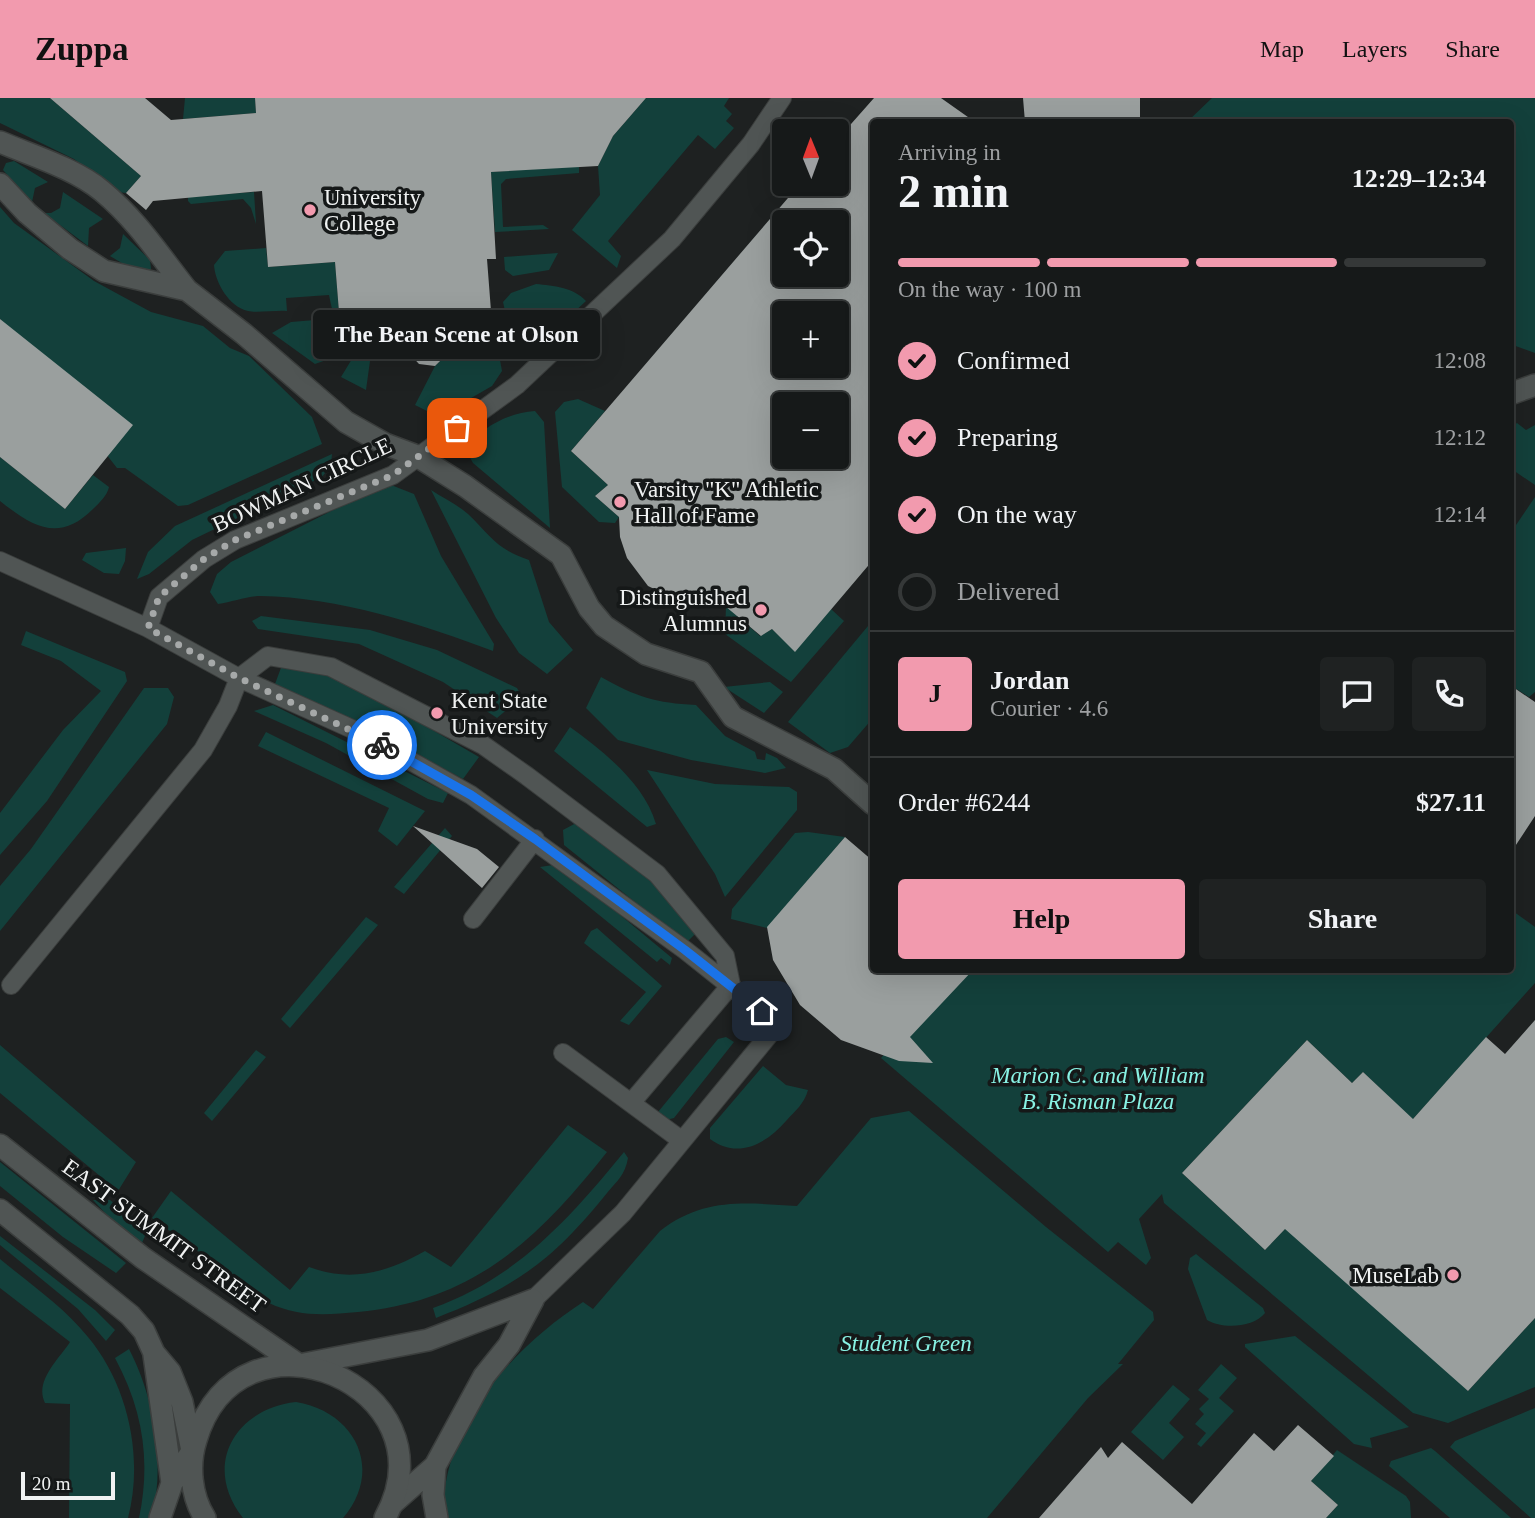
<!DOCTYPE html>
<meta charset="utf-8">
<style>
:root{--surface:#161919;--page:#1f2222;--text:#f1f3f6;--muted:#9ea0a2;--line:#353838;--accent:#f29aae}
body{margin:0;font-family:"Times New Roman",serif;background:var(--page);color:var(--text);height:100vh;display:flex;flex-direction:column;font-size:26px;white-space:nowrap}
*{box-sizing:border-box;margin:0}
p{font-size:23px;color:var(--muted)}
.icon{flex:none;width:38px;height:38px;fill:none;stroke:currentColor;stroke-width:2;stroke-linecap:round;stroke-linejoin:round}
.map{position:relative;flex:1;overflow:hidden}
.side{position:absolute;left:870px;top:21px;width:644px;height:854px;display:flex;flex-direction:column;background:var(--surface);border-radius:7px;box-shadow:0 7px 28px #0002,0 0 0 2px var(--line)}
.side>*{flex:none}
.needle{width:46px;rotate:359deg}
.buttons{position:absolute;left:772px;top:21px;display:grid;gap:14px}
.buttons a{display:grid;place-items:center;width:77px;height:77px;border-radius:7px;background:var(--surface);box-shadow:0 7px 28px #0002,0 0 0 2px var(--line);font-size:35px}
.scale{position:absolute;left:21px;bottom:18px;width:94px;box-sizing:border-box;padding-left:7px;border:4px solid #f0f2f2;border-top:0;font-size:19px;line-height:24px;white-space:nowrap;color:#f0f2f2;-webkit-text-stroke:5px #151818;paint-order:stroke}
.pin{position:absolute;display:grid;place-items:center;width:60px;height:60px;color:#fff;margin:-30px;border-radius:14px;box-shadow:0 4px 10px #0006}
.courier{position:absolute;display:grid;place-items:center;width:70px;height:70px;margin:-35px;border:5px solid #1a73e8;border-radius:50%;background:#fff;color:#222;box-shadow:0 2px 9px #0007}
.bubble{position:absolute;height:49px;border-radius:7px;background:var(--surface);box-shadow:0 7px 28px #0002,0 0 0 2px var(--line);font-size:23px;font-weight:600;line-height:49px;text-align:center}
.summary em{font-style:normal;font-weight:600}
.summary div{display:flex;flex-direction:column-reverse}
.summary{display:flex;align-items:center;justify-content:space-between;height:119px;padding:0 28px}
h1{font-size:46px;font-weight:600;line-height:52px}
.bar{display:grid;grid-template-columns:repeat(4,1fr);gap:10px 7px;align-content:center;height:84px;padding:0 28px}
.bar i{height:9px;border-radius:5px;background:var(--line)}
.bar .selected{background:var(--accent)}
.bar p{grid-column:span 4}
.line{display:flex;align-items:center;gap:18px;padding:0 28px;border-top:2px solid var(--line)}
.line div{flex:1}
.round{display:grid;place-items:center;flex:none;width:74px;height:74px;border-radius:7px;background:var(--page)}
ol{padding:0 28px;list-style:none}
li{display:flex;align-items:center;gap:21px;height:77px}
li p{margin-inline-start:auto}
li .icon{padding:7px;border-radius:50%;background:var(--accent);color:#111;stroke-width:4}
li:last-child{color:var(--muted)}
li i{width:38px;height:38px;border:4px solid var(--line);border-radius:50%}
.cta{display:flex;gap:14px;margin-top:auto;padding:14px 28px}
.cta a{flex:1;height:80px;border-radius:7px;background:var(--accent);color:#111;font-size:28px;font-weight:600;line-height:80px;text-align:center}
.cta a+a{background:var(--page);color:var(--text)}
header{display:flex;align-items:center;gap:42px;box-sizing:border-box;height:98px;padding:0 35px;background:var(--accent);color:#111}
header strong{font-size:33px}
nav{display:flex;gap:38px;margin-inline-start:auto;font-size:24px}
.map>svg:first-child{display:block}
</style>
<header>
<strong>Zuppa</strong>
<nav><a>Map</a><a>Layers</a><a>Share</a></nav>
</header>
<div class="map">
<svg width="1535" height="1420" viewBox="0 0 1535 1420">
<rect width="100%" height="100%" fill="#1e2121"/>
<path fill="#13403b" d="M 0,0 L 50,0 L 141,78 L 126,95 L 117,94 L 74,61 L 0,25 Z
M 185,0 L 255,0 L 256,15 L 183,21 Z
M 646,0 L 729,0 L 724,8 L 732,16 L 726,23 L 734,30 L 715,51 L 698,37 L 608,143 L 621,158 L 617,170 L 572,132 L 600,97 L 598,68 L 613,38 Z
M 1212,0 L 1535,0 L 1535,255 L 1510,246 L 1510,24 L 1187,24 Z
M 14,63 L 48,84 L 35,90 L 32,104 L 3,72 L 6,65 Z
M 579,68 L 579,75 L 506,81 L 501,86 L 503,129 L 543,127 L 549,131 L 495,134 L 491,74 Z
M 63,94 L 103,121 L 89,130 L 88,148 L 44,115 L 51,115 L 60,110 Z
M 254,94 L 256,126 L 251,110 L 243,101 L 191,106 L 188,103 L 188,99 Z
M 0,109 L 14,125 L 94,183 L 151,214 L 203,228 L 230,250 L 249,258 L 312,319 L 322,346 L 188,407 L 178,408 L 125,370 L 117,370 L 0,221 Z
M 123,136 L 150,162 L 151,171 L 142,177 L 110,158 L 120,150 Z
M 266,150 L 268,169 L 335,164 L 339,214 L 333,216 L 329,197 L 286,200 L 287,213 C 277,212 256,215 248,213 C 229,209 215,184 214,167 L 225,153 Z
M 558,155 L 549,172 L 513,178 L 505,172 L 504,159 Z
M 536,186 C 554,188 573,189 586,203 L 523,262 L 515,258 L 503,204 L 511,195 Z
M 491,213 L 502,273 L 492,288 L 445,315 L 427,313 L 415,307 L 435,268 Z
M 315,222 L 334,225 L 344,236 L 329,261 L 315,266 L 272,235 L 291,224 Z
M 358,251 L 370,263 L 366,292 L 341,279 Z
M 578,301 L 605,313 L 571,353 L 608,387 L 595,398 L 619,419 L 615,425 L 599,424 L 562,389 L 555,314 L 564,304 Z
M 535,313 L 544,324 L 550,430 L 473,365 L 465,351 C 482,329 507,315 535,313 Z
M 1517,325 L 1526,332 L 1535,327 L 1535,387 L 1510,370 L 1510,330 Z
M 332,356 L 331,367 L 322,379 L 192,442 L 149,476 L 137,481 L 148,454 L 175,428 Z
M 0,359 L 65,411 L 93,377 L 109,389 C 107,398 100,404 93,411 C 59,445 33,429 0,403 Z
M 391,387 L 414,396 L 441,458 L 494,546 L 493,553 C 422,526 337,499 261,498 C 247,498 232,504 218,506 L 210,494 L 217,476 L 231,464 L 343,407 Z
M 431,392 C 443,400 458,407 468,416 C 491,438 496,451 529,462 L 549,524 L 573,552 L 547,576 L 519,555 L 496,520 Z
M 1535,399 L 1535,594 L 1529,599 L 1510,587 L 1510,436 Z
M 126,450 L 125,463 L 119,476 L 104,475 L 82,462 L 86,455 Z
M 726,508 L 760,538 L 772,531 L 795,553 L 831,511 L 844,523 L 791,584 L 725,536 Z
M 261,518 L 370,532 L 437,552 L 517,590 L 522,599 L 497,620 L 443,584 L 359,546 L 258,531 L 252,523 Z
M 873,522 L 873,620 L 848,649 L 830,655 L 788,624 Z
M 26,533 L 125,574 L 127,583 L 47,703 L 0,757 L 0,715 L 63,632 L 101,593 L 61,563 L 21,547 Z
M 282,567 L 325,576 L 372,597 L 479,659 L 463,681 L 367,629 L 275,586 Z
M 601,579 C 636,599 656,605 696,607 L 725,638 L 755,654 L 757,661 L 765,662 L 766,655 L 777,660 L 786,670 L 765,675 L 691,662 L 618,642 L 586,610 Z
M 770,584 L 783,594 L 764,615 L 724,589 Z
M 144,590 L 168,590 L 174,599 L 167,626 L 0,833 L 0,788 L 31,751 Z
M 273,607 L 448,695 L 443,705 L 428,701 L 326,645 L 254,613 Z
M 570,629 C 603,653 644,685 656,726 L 647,729 L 554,653 Z
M 266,634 L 425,713 L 397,748 L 378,733 L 389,710 L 258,648 Z
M 647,672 L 715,686 L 789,689 L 797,694 L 797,712 L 725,799 L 715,776 Z
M 578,724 L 665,791 L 697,834 L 686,845 L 564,747 L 563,732 Z
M 445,730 L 452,738 L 404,796 L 394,789 Z
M 808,734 L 845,739 L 767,830 L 731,821 L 732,811 L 795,735 Z
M 553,767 L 572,777 L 672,860 L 670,867 L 661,860 L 657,864 L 540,769 Z
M 1510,811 L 1535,829 L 1535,885 L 1405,1030 L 1381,1010 L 1390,1000 L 1363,974 L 1352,985 L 1307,942 L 1182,1075 L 1265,1152 L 1299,1116 L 1468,1293 L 1535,1220 L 1535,1289 L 1448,1325 L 1413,1315 L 1164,1105 L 1162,1096 L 1139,1121 L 1151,1160 L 1146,1167 L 1118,1144 L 1108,1154 L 881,960 L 956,872 L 1510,872 Z
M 366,819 L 378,827 L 290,930 L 281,921 Z
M 597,830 L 662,888 L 629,927 L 620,923 L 646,894 L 584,845 L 591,833 Z
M 726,939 L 734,944 L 674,1020 L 666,1022 L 658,1014 L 718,941 Z
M 0,947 L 136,1064 L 118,1093 L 0,995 Z
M 256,952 L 266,959 L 212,1023 L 204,1015 Z
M 763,968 L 786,987 L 808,992 C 804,1006 796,1012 786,1023 C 767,1045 738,1062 710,1041 L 710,1030 Z
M 909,1013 L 1046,1129 L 1153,1214 L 1154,1222 L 1118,1266 L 1123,1266 L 1088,1300 L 987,1420 L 443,1420 C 441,1329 511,1251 583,1204 L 593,1211 L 660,1133 C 704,1099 745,1105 797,1108 L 871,1020 Z
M 568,1027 L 607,1054 C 538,1141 474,1203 358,1214 C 326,1217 298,1219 269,1205 L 152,1120 L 171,1093 L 290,1192 L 309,1169 C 351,1185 388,1174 425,1153 L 451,1169 Z
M 624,1054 L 628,1060 C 625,1077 617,1083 607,1095 C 553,1162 516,1189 436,1220 L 433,1210 C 517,1180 569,1121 624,1054 Z
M 0,1064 L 126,1165 L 116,1175 L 63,1139 L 0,1088 Z
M 93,1102 L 110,1102 L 147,1133 L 142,1145 L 118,1129 Z
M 0,1138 L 95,1212 L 115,1232 L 106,1243 L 78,1211 L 0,1147 Z
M 1196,1156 L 1263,1210 L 1265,1215 C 1253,1230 1222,1231 1207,1222 L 1188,1171 L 1190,1160 Z
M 0,1161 C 30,1186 64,1209 88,1239 C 128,1287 144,1359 128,1420 L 69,1420 L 70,1306 L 45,1305 C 34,1283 59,1261 70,1244 L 0,1190 Z
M 1295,1238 L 1409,1329 L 1370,1340 L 1372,1350 L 1354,1346 L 1245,1249 L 1245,1246 Z
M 129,1251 C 155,1301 165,1365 152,1420 L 139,1420 C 151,1363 143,1312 115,1260 Z
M 1221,1266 L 1237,1280 L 1219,1300 L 1234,1313 L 1201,1349 L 1197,1346 L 1206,1335 L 1195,1326 L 1204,1316 L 1199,1311 L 1209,1301 L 1198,1292 Z
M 1173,1287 L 1190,1301 L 1169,1325 L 1184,1339 L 1163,1362 L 1131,1334 Z
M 296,1304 C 356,1314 384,1372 343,1420 L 243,1420 C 202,1368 234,1311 296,1304 Z
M 1535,1310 L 1535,1420 L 1531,1420 L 1450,1349 L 1455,1343 Z
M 1431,1350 L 1435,1353 L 1511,1420 L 1450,1420 L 1389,1368 L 1391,1363 Z
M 1337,1352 L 1406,1398 L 1410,1404 L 1411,1420 L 1326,1420 L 1338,1407 L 1311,1383 Z"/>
<path fill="#9a9f9e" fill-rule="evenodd" d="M 50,0 L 145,0 L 171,22 L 256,15 L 255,0 L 646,0 L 613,38 L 598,68 L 491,74 L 496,161 L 487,161 L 491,213 L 435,268 L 419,266 L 369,212 L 339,214 L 335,164 L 268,169 L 262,93 L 153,103 L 146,112 L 126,95 L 141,78 Z
M 874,0 L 941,0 L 975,24 L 873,24 L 873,462 L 795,554 L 772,531 L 761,538 L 713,498 L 696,502 L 671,499 L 648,488 L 627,460 L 620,439 L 619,419 L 595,398 L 608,387 L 571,353 L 800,86 L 836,86 L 836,43 ZM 784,124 L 836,124 L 836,177 L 784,177 ZM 784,215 L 836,215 L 836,268 L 784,268 ZM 784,306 L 836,306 L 836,359 L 784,359 Z
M 1023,0 L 1140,0 L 1140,20 L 1025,24 Z
M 0,221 L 133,327 L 65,411 L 0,359 Z
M 1510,587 L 1535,604 L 1535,718 L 1510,756 Z
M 413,728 L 477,751 L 499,769 L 482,790 Z
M 845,739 L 873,763 L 873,872 L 973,872 L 910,939 L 933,965 L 899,963 L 841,942 L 800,907 L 773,862 L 767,829 Z
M 1535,922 L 1535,1220 L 1468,1293 L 1285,1131 L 1265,1152 L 1182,1075 L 1307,942 L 1352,985 L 1363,974 L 1413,1021 L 1486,939 L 1505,956 Z
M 1298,1327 L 1334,1358 L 1311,1383 L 1338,1407 L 1326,1420 L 1039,1420 L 1101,1349 L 1108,1360 L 1122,1344 L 1192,1406 L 1254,1335 L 1274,1353 Z"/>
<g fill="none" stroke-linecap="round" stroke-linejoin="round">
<defs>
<path id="lane" d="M 0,463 L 148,530 L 239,580 L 361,635 L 471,697 L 685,852 L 778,926 L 623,1115 L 533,1202
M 148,530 L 159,499 L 204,461 L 235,442 L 393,377 L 517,287 L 672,141 L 751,46 L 782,0
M 473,821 L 535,741
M 11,887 L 203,652 L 228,608 L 239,580 L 268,558 L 331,569 L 483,647 L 527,678 L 657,776 L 725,858 L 731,887
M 563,955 L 681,1042
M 631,1005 L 731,887"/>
<path id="street" d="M 0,44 C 33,58 74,70 102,93 C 137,122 160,158 187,192
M 0,86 L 27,115 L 70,151 L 104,173 L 187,192 L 244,236 L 346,324 L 385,346 L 417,358 L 465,388 L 561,457 L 589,510 L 604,528 L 646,556 L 701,574 L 733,619 L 834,671 L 873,706
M 1510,296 L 1535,287
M 299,1267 L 428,1242 L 533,1202
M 435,1368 L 433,1397 L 437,1420
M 393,1405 L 435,1368 L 484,1278 L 509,1247 L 533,1202"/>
<path id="secondary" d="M 0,1047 L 143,1160 L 299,1267
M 0,1112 L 130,1217 L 144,1233 L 154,1255 L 170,1274 L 182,1304 L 192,1353 L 172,1385 L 160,1420
M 154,1257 L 172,1385
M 205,1420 C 191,1398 188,1367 196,1342 C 239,1196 457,1288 385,1420"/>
</defs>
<use href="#lane" stroke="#3b3e3d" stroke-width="20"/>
<use href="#street" stroke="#3b3e3d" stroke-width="24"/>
<use href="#secondary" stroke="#3b3e3d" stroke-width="24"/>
<use href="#lane" stroke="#505554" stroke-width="18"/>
<use href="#street" stroke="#505554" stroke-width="21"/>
<use href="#secondary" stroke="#505554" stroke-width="21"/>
</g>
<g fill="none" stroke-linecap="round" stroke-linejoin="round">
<path stroke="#a6a9a9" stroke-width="7" stroke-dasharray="0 12.6" d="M 382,647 L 239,580 L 148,530 L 159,499 L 204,461 L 235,442 L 393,377 L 457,330"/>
<path stroke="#1a73e8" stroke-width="9" d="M 382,647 L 471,697 L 535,741 L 685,852 L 762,913"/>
</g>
<g fill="#f29aae" stroke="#151818" stroke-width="2.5">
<circle cx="310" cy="112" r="7"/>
<circle cx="620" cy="404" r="7"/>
<circle cx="761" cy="512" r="7"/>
<circle cx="437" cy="615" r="7"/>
<circle cx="1453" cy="1177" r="7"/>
</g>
<g text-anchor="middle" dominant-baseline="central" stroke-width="7" stroke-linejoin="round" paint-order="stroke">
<g font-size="23" fill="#f0f2f2" stroke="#151818" text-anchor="start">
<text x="324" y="99">University<tspan x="324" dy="26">College</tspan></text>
<text x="634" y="391">Varsity "K" Athletic<tspan x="634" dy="26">Hall of Fame</tspan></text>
<text x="747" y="499" text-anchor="end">Distinguished<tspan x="747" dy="26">Alumnus</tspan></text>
<text x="451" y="602">Kent State<tspan x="451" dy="26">University</tspan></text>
<text x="1439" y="1177" text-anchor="end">MuseLab</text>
</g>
<g font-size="23" fill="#f0f2f2" stroke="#151818">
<text transform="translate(302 387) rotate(-25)">BOWMAN CIRCLE</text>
<text transform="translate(164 1138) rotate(36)">EAST SUMMIT STREET</text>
</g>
<g font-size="23" font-style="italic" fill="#88f2e4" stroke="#151818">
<text x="1098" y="977">Marion C. and William<tspan x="1098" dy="26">B. Risman Plaza</tspan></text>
<text x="906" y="1245">Student Green</text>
</g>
</g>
</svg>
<div class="buttons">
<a><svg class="needle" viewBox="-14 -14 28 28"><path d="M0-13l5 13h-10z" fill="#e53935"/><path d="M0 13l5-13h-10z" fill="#9ea0a2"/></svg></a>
<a><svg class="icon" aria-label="locate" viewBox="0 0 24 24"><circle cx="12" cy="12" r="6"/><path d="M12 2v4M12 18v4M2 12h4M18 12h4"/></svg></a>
<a>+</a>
<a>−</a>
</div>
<div class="scale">20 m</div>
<div class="pin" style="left:457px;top:330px;background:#ea580c"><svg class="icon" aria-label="bag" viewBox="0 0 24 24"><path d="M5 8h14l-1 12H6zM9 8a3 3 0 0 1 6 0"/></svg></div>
<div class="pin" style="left:762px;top:913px;background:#1f2937"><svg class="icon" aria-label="home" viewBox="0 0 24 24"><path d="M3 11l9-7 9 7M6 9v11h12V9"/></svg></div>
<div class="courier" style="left:382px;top:647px"><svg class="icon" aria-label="bike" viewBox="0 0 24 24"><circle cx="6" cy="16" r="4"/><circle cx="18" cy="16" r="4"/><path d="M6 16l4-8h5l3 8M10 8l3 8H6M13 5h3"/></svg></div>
<div class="bubble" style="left:313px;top:212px;width:287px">The Bean Scene at Olson</div>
<section class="side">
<div class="summary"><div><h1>2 min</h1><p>Arriving in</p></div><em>12:29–12:34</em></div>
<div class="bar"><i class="selected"></i><i class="selected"></i><i class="selected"></i><i></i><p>On the way · 100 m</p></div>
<ol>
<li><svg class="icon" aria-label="check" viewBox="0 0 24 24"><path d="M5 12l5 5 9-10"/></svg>Confirmed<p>12:08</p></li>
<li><svg class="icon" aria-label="check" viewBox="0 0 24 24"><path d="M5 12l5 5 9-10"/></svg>Preparing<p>12:12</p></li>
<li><svg class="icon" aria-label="check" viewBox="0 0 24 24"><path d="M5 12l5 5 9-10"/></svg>On the way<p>12:14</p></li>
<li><i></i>Delivered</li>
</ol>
<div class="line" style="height:126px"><b class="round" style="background:var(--accent);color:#111">J</b><div><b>Jordan</b><p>Courier · 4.6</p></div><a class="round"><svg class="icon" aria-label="chat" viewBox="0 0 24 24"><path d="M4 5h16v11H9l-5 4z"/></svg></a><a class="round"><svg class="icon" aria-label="phone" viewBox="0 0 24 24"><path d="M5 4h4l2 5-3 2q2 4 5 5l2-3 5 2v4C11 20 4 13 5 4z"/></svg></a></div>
<div class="line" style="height:91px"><div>Order #6244</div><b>$27.11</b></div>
<div class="cta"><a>Help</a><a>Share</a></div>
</section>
</div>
